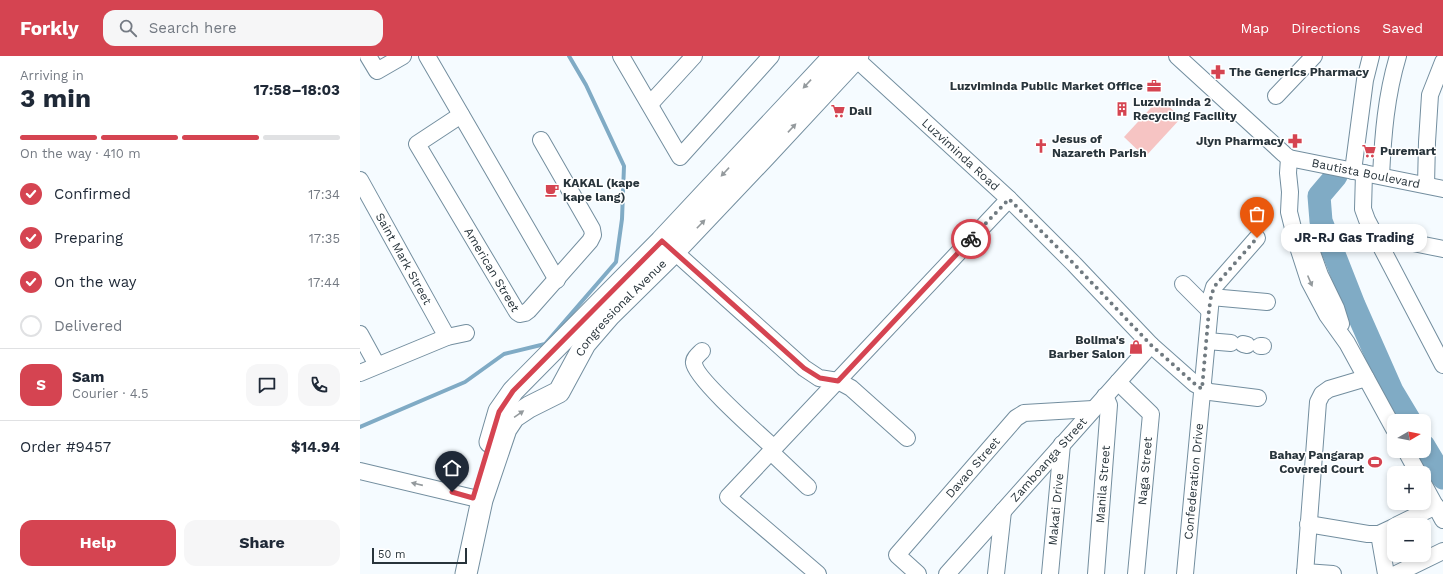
<!DOCTYPE html>
<meta charset="utf-8">
<style>
:root{--surface:#fff;--page:#f6f6f7;--text:#1f2937;--muted:#747a83;--line:#e0e1e3;--accent:#d54451}
body{margin:0;font-family:"Work Sans",sans-serif;background:var(--page);color:var(--text);height:100vh;display:flex;flex-direction:column;font-size:15px;white-space:nowrap}
*{box-sizing:border-box;margin:0}
p{font-size:13px;color:var(--muted)}
.icon{flex:none;width:22px;height:22px;fill:none;stroke:currentColor;stroke-width:2;stroke-linecap:round;stroke-linejoin:round}
.map{position:relative;flex:1;overflow:hidden}
.panel{display:flex;flex-direction:column;background:var(--surface);width:360px}
.panel>*{flex:none}
.needle{width:26px;rotate:80deg}
.controls{position:absolute;left:1027px;top:358px;display:grid;gap:8px}
.controls a{display:grid;place-items:center;width:44px;height:44px;border-radius:8px;background:var(--surface);box-shadow:0 2px 6px #0003;font-size:20px}
.scale{position:absolute;left:12px;bottom:10px;width:95px;box-sizing:border-box;padding-left:4px;border:2px solid #28343b;border-top:0;font-size:11px;line-height:14px;white-space:nowrap;color:#28343b;-webkit-text-stroke:3px #fff;paint-order:stroke}
.pin{position:absolute;display:grid;place-items:center;width:34px;height:34px;color:#fff;margin:-41px -17px;border-radius:50% 50% 50% 0;rotate:-45deg;box-shadow:0 0 4px #0007}
.pin .icon{rotate:45deg}
.courier{position:absolute;display:grid;place-items:center;width:40px;height:40px;margin:-20px;border:3px solid #d54451;border-radius:50%;background:#fff;color:#222;box-shadow:0 1px 5px #0007}
.bubble{position:absolute;height:28px;border-radius:12px;background:var(--surface);box-shadow:0 2px 6px #0003;font-size:13px;font-weight:700;line-height:28px;text-align:center}
.overview em{font-style:normal;font-weight:700}
.overview div{display:flex;flex-direction:column-reverse}
.overview{display:flex;align-items:center;justify-content:space-between;height:68px;padding:0 20px}
h1{font-size:26px;font-weight:700;line-height:30px}
.bar{display:grid;grid-template-columns:repeat(4,1fr);gap:6px 4px;align-content:center;height:48px;padding:0 20px}
.bar i{height:5px;border-radius:3px;background:var(--line)}
.bar .active{background:var(--accent)}
.bar p{grid-column:span 4}
.line{display:flex;align-items:center;gap:10px;padding:0 20px;border-top:1px solid var(--line)}
.line div{flex:1}
.round{display:grid;place-items:center;flex:none;width:42px;height:42px;border-radius:12px;background:var(--page)}
ol{padding:0 20px;list-style:none}
li{display:flex;align-items:center;gap:12px;height:44px}
li p{margin-inline-start:auto}
li .icon{padding:4px;border-radius:50%;background:var(--accent);color:#fff;stroke-width:4}
li:last-child{color:var(--muted)}
li i{width:22px;height:22px;border:2px solid var(--line);border-radius:50%}
.cta{display:flex;gap:8px;margin-top:auto;padding:8px 20px}
.cta a{flex:1;height:46px;border-radius:12px;background:var(--accent);color:#fff;font-size:16px;font-weight:700;line-height:46px;text-align:center}
.cta a+a{background:var(--page);color:var(--text)}
header{display:flex;align-items:center;gap:24px;box-sizing:border-box;height:56px;padding:0 20px;background:var(--accent);color:#fff}
header strong{font-size:19px}
nav{display:flex;gap:22px;margin-inline-start:auto;font-size:14px}
.search{width:280px;height:36px;background:var(--page);display:flex;align-items:center;gap:10px;box-sizing:border-box;padding:0 14px;border-radius:12px;color:var(--muted);font-size:15px}
main{display:flex;flex:1;min-height:0}
.map>svg:first-child{display:block}
</style>
<header>
<strong>Forkly</strong>
<div class="search"><svg class="icon" aria-label="search" viewBox="0 0 24 24"><circle cx="10" cy="10" r="6"/><path d="M15 15l6 6"/></svg>Search here</div>
<nav><a>Map</a><a>Directions</a><a>Saved</a></nav>
</header>
<main>
<section class="panel">
<div class="overview"><div><h1>3 min</h1><p>Arriving in</p></div><em>17:58–18:03</em></div>
<div class="bar"><i class="active"></i><i class="active"></i><i class="active"></i><i></i><p>On the way · 410 m</p></div>
<ol>
<li><svg class="icon" aria-label="check" viewBox="0 0 24 24"><path d="M5 12l5 5 9-10"/></svg>Confirmed<p>17:34</p></li>
<li><svg class="icon" aria-label="check" viewBox="0 0 24 24"><path d="M5 12l5 5 9-10"/></svg>Preparing<p>17:35</p></li>
<li><svg class="icon" aria-label="check" viewBox="0 0 24 24"><path d="M5 12l5 5 9-10"/></svg>On the way<p>17:44</p></li>
<li><i></i>Delivered</li>
</ol>
<div class="line" style="height:72px"><b class="round" style="background:var(--accent);color:#fff">S</b><div><b>Sam</b><p>Courier · 4.5</p></div><a class="round"><svg class="icon" aria-label="chat" viewBox="0 0 24 24"><path d="M4 5h16v11H9l-5 4z"/></svg></a><a class="round"><svg class="icon" aria-label="phone" viewBox="0 0 24 24"><path d="M5 4h4l2 5-3 2q2 4 5 5l2-3 5 2v4C11 20 4 13 5 4z"/></svg></a></div>
<div class="line" style="height:52px"><div>Order #9457</div><b>$14.94</b></div>
<div class="cta"><a>Help</a><a>Share</a></div>
</section>
<div class="map">
<svg width="1083" height="518" viewBox="0 0 1083 518">
<rect width="100%" height="100%" fill="#f5fbff"/>
<path fill="#f6c4c3" d="M 800,42 L 821,62 L 785,101 L 764,81 Z"/>
<g fill="none" stroke-linecap="round" stroke-linejoin="round">
<path stroke="#80abc5" stroke-width="4" d="M 0,371 L 105,326 L 144,298 L 185,288 L 256,206 L 262,163 L 264,110 L 226,29 L 209,0"/>
<path stroke="#80abc5" stroke-width="23" d="M 976,120 L 959,140 L 961,165 L 994,249 L 1032,335 L 1050,365
M 1064,390 L 1083,422"/>
<defs>
<g id="minor">
<path d="M 8,0 L 17,15 L 43,0"/>
<path d="M 67,0 L 197,224"/>
<path d="M 261,0 L 320,101 L 411,0"/>
<path id="s1" d="M 493,0 L 649,143 L 714,208 L 791,289 L 835,328 L 850,336 L 898,342"/>
<path id="s2" d="M 817,0 L 924,98 L 929,102 L 1083,133"/>
<path d="M 916,40 L 954,0"/>
<path d="M 290,48 L 334,0"/>
<path id="s3" d="M 101,59 L 57,88 L 157,256 L 160,258 L 165,257 L 169,254 L 230,185 L 233,179 L 232,173 L 181,84"/>
<path d="M 929,102 L 928,117 L 930,136 L 929,156 L 937,188 L 949,225 L 967,259 L 987,287 L 1034,373"/>
<path d="M 993,115 L 1005,24 L 1011,0"/>
<path d="M 1004,117 L 1003,153 L 1007,164 L 1083,309"/>
<path d="M 1021,120 C 1023,79 1026,40 1038,0"/>
<path id="s4" d="M 0,124 L 87,281"/>
<path d="M 1066,129 L 1067,86 L 1070,39 L 1083,6"/>
<path d="M 945,177 L 960,219 L 976,252 L 981,268"/>
<path d="M 1014,179 L 1083,193"/>
<path d="M 306,188 L 444,312 L 459,322 L 478,325 L 491,332 L 547,382"/>
<path d="M 823,228 L 849,254"/>
<path d="M 851,241 L 907,246"/>
<path d="M 0,278 L 17,309"/>
<path d="M 847,285 L 871,287"/>
<path d="M 883,288 L 887,289"/>
<path d="M 900,290 L 903,290"/>
<path d="M 342,295 C 339,298 333,303 334,307 C 335,322 400,379 414,392"/>
<path d="M 0,317 L 87,281 L 106,277"/>
<path d="M 758,326 L 791,358 L 776,518"/>
<path d="M 1046,395 L 1058,417"/>
<path d="M 411,396 L 448,431"/>
<path d="M 0,415 L 122,444"/>
<path d="M 1064,429 L 1083,464"/>
<path d="M 948,468 L 1008,478 L 1019,478 L 1034,471"/>
<path d="M 1037,469 L 1076,450"/>
<path d="M 1019,478 L 1026,518"/>
<path d="M 945,516 L 973,518"/>
<path d="M 458,518 L 368,441 L 649,143"/>
<path id="s5" d="M 558,518 L 537,499 L 656,362 L 664,357 L 733,353"/>
<path id="s6" d="M 587,518 L 791,289"/>
<path d="M 636,518 L 643,455"/>
<path id="s7" d="M 690,518 L 702,388"/>
<path id="s8" d="M 736,518 L 749,349 L 745,340"/>
<path id="s9" d="M 825,518 L 851,241 L 854,231 L 897,182"/>
<path d="M 945,518 L 958,346 L 962,338 L 969,333 L 1006,322"/>
<path d="M 1036,518 L 1083,495"/>
</g>
<g id="major">
<path d="M 130,386 L 139,355 L 153,335 L 301,185 L 474,0"/>
<path id="s10" d="M 106,518 L 122,444 L 146,373 L 154,361 L 169,351 L 199,336 L 225,288 L 250,259 L 314,196 L 405,100 L 498,0"/>
</g>
</defs>
<use href="#minor" stroke="#738e9f" stroke-width="18"/>
<use href="#major" stroke="#738e9f" stroke-width="23"/>
<use href="#minor" stroke="#fff" stroke-width="16"/>
<use href="#major" stroke="#fff" stroke-width="21"/>
</g>
<defs><path id="oneway-solid" d="M-6-.8H1V-3.2L6.5 0L1 3.2V.8H-6Z"/></defs>
<g fill="#949a9d">
<use href="#oneway-solid" transform="translate(447 28) rotate(133)"/>
<use href="#oneway-solid" transform="translate(432 72) rotate(-47)"/>
<use href="#oneway-solid" transform="translate(365 116) rotate(133)"/>
<use href="#oneway-solid" transform="translate(341 168) rotate(-46)"/>
<use href="#oneway-solid" transform="translate(950 225) rotate(67)"/>
<use href="#oneway-solid" transform="translate(159 358) rotate(-35)"/>
<use href="#oneway-solid" transform="translate(57 428) rotate(-167)"/>
</g>
<g fill="none" stroke-linecap="round" stroke-linejoin="round">
<path stroke="#707a80" stroke-width="4" stroke-dasharray="0 7.2" d="M 611,183 L 649,143 L 714,208 L 791,289 L 835,328 L 842,333 L 849,254 L 851,241 L 854,231 L 897,182"/>
<path stroke="#d54451" stroke-width="5" d="M 92,436 L 113,442 L 139,356 L 153,335 L 302,185 L 444,312 L 460,322 L 478,325 L 611,183"/>
</g>
<defs>
<symbol id="pharmacy-bare" viewBox="-9 -9 18 18"><path d="M-2-6h4v4h4v4h-4v4h-4v-4h-4v-4h4Z" fill="#d54451" stroke="#fff" stroke-width="2.5" paint-order="stroke"/></symbol>
<symbol id="office-bare" viewBox="-9 -9 18 18"><path d="M-6-3h4V-5.5h4V-3h4V5H-6ZM-1-4.5V-3h2v-1.5ZM-6 0V1H6V0Z" fill="#d54451" stroke="#fff" stroke-width="2.5" paint-order="stroke"/></symbol>
<symbol id="building-bare" viewBox="-9 -9 18 18"><path d="M-4-6H4V6H1V3H-1V6H-4ZM-2.5-4.3h1.7v1.8h-1.7ZM.8-4.3h1.7v1.8H.8ZM-2.5-1h1.7V.8h-1.7ZM.8-1h1.7V.8H.8Z" fill="#d54451" stroke="#fff" stroke-width="2.5" paint-order="stroke"/></symbol>
<symbol id="supermarket-bare" viewBox="-9 -9 18 18"><path d="M-6-5.5h2.5l.6 2H6L4.5 2H-2.5L-4.4-4H-6ZM-1.5 3.2a1.3 1.3 0 1 0 .1 0ZM3 3.2a1.3 1.3 0 1 0 .1 0Z" fill="#d54451" stroke="#fff" stroke-width="2.5" paint-order="stroke"/></symbol>
<symbol id="church-bare" viewBox="-9 -9 18 18"><path d="M-1.2-6h2.4v3.5h3.3v2.4h-3.3V6h-2.4V-.1h-3.3v-2.4h3.3Z" fill="#d54451" stroke="#fff" stroke-width="2.5" paint-order="stroke"/></symbol>
<symbol id="cafe-bare" viewBox="-9 -9 18 18"><path d="M-5.5-4.5H6V0H3Q3 3.5 0 3.5H-2.5Q-5.5 3.5-5.5 0ZM3-3.2v2h1.7v-2ZM-6 4.5H4V6H-6Z" fill="#d54451" stroke="#fff" stroke-width="2.5" paint-order="stroke"/></symbol>
<symbol id="shop-bare" viewBox="-9 -9 18 18"><path d="M-5-2.5h2.3a2.7 3.5 0 0 1 5.4 0H5L5.5 6h-11ZM-1.5-2.5h3a1.5 2.3 0 0 0-3 0Z" fill="#d54451" stroke="#fff" stroke-width="2.5" paint-order="stroke"/></symbol>
<symbol id="stadium-bare" viewBox="-9 -9 18 18"><path d="M0-5a6.5 5 0 1 0 0 10a6.5 5 0 1 0 0-10ZM-3.5-1.8h7v3.6h-7Z" fill="#d54451" stroke="#fff" stroke-width="2.5" paint-order="stroke"/></symbol>
</defs>
<g fill-rule="evenodd">
<use href="#pharmacy-bare" x="848" y="6" width="20" height="20"/>
<use href="#office-bare" x="784" y="20" width="20" height="20"/>
<use href="#building-bare" x="752" y="43" width="20" height="20"/>
<use href="#supermarket-bare" x="468" y="45" width="20" height="20"/>
<use href="#pharmacy-bare" x="925" y="75" width="20" height="20"/>
<use href="#church-bare" x="671" y="80" width="20" height="20"/>
<use href="#supermarket-bare" x="999" y="85" width="20" height="20"/>
<use href="#cafe-bare" x="182" y="124" width="20" height="20"/>
<use href="#shop-bare" x="766" y="281" width="20" height="20"/>
<use href="#stadium-bare" x="1005" y="396" width="20" height="20"/>
</g>
<g text-anchor="middle" dominant-baseline="central" stroke-width="3" stroke-linejoin="round" paint-order="stroke">
<g font-size="12" font-weight="bold" fill="#28343b" stroke="#fff" text-anchor="start">
<text x="869" y="16">The Generics Pharmacy</text>
<text x="783" y="30" text-anchor="end">Luzviminda Public Market Office</text>
<text x="773" y="46">Luzviminda 2<tspan x="773" dy="14">Recycling Facility</tspan></text>
<text x="489" y="55">Dali</text>
<text x="692" y="83">Jesus of<tspan x="692" dy="14">Nazareth Parish</tspan></text>
<text x="924" y="85" text-anchor="end">Jlyn Pharmacy</text>
<text x="1020" y="95">Puremart</text>
<text x="203" y="127">KAKAL (kape<tspan x="203" dy="14">kape lang)</tspan></text>
<text x="765" y="284" text-anchor="end">Bolima's<tspan x="765" dy="14">Barber Salon</tspan></text>
<text x="1004" y="399" text-anchor="end">Bahay Pangarap<tspan x="1004" dy="14">Covered Court</tspan></text>
</g>
<g font-size="12" fill="#28343b" stroke="#fff">
<text stroke="none"><textPath href="#s1" startOffset="146">Luzviminda Road</textPath></text>
<text stroke="none"><textPath href="#s2" startOffset="230">Bautista Boulevard</textPath></text>
<text stroke="none"><textPath href="#s4" startOffset="90">Saint Mark Street</textPath></text>
<text stroke="none"><textPath href="#s3" startOffset="199">American Street</textPath></text>
<text stroke="none"><textPath href="#s10" startOffset="322">Congressional Avenue</textPath></text>
<text stroke="none"><textPath href="#s6" startOffset="153">Zamboanga Street</textPath></text>
<text stroke="none"><textPath href="#s5" startOffset="144">Davao Street</textPath></text>
<text transform="translate(785 415) rotate(-85)">Naga Street</text>
<text stroke="none"><textPath href="#s9" startOffset="93">Confederation Drive</textPath></text>
<text stroke="none"><textPath href="#s8" startOffset="90">Manila Street</textPath></text>
<text stroke="none"><textPath href="#s7" startOffset="65">Makati Drive</textPath></text>
</g>
</g>
</svg>
<div class="controls">
<a><svg class="needle" viewBox="-14 -14 28 28"><path d="M0-13l5 13h-10z" fill="#e53935"/><path d="M0 13l5-13h-10z" fill="#747a83"/></svg></a>
<a>+</a>
<a>−</a>
</div>
<div class="scale">50 m</div>
<div class="pin" style="left:897px;top:182px;background:#ea580c"><svg class="icon" aria-label="bag" viewBox="0 0 24 24"><path d="M5 8h14l-1 12H6zM9 8a3 3 0 0 1 6 0"/></svg></div>
<div class="pin" style="left:92px;top:436px;background:#1f2937"><svg class="icon" aria-label="home" viewBox="0 0 24 24"><path d="M3 11l9-7 9 7M6 9v11h12V9"/></svg></div>
<div class="courier" style="left:611px;top:183px"><svg class="icon" aria-label="bike" viewBox="0 0 24 24"><circle cx="6" cy="16" r="4"/><circle cx="18" cy="16" r="4"/><path d="M6 16l4-8h5l3 8M10 8l3 8H6M13 5h3"/></svg></div>
<div class="bubble" style="left:921px;top:168px;width:146px">JR-RJ Gas Trading</div>
</div>
</main>
